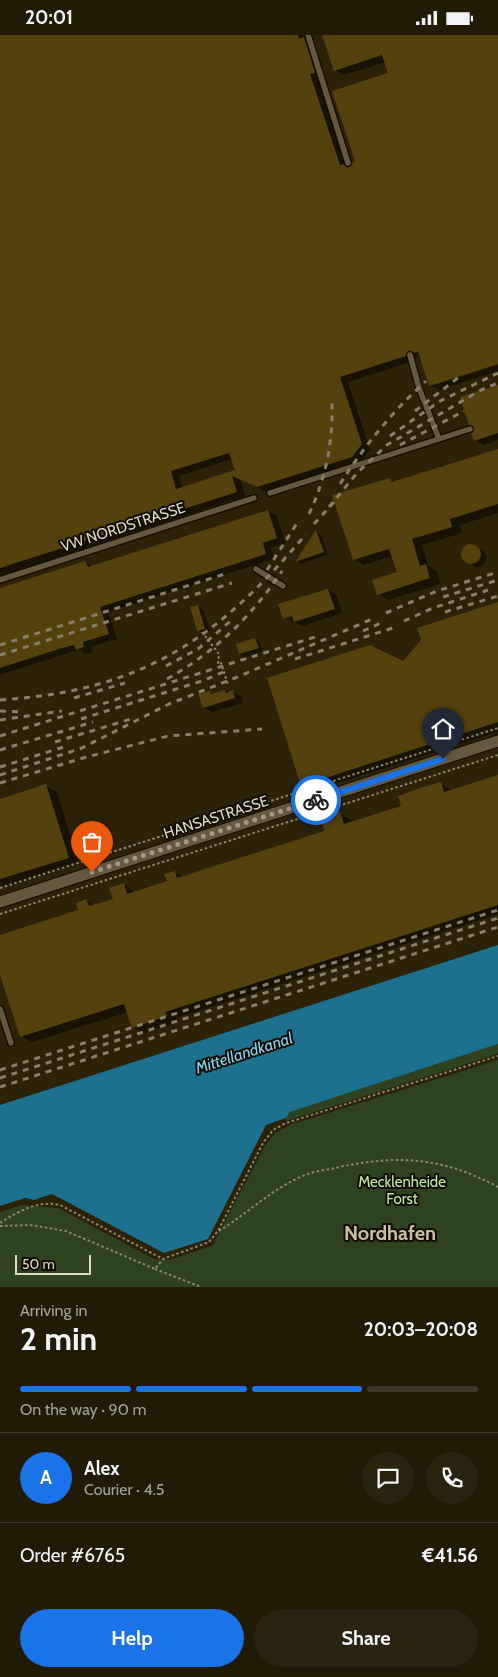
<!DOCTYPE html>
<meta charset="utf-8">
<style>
:root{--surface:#211a05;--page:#29230f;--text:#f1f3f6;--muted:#a2a19a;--line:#3e3827;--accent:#1a73e8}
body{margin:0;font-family:Cabin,sans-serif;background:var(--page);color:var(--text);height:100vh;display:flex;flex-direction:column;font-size:19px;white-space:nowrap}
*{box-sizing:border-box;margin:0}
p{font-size:16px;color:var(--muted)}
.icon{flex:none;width:28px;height:28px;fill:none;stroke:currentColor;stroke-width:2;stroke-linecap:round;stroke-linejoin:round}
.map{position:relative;height:1252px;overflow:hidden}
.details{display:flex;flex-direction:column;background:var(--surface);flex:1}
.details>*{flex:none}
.scale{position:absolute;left:15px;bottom:12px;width:76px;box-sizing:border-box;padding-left:5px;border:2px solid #dfd9ca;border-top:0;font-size:14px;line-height:18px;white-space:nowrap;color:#dfd9ca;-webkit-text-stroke:4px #100c03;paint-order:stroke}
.pin{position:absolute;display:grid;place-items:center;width:42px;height:42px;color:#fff;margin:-51px -21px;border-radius:50% 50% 50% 0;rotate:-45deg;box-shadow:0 0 5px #0007}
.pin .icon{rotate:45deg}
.courier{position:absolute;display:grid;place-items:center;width:50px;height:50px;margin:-25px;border:4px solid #1a73e8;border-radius:50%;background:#fff;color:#222;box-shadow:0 1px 6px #0007}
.summary em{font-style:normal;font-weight:700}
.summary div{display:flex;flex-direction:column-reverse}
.summary{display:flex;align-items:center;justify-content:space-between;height:85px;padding:0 20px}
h1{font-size:32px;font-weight:700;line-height:38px}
.bar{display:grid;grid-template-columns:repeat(4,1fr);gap:8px 5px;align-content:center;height:60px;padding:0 20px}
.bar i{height:6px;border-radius:4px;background:var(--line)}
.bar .selected{background:var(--accent)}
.bar p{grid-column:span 4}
.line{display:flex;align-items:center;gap:12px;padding:0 20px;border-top:1px solid var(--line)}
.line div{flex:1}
.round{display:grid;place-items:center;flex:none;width:52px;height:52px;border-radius:26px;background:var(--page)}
.button{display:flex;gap:10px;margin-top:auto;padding:10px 20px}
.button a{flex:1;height:58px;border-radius:30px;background:var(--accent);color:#fff;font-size:20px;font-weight:700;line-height:58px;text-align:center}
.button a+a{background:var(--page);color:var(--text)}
.status{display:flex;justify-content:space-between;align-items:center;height:35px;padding:0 25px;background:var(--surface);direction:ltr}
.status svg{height:14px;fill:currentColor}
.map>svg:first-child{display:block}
</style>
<div class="status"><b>20:01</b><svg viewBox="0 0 49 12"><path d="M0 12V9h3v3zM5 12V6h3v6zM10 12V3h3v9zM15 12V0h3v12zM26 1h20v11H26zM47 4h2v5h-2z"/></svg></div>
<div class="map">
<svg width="498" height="1252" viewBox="0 0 498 1252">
<rect width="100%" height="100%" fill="#2c2207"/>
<path fill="#2f421f" d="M 498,1009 L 498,1019 L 286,1086 L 286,1080 L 290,1077 Z
M 498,1025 L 498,1252 L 0,1252 L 0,1177 L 22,1170 L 58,1173 L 154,1224 L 169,1225 L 212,1211 L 265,1111 L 275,1098 L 290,1090 Z"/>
<path fill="#1d708e" d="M 498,910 L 498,1009 L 290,1077 L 286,1083 L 266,1090 L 208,1204 L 164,1218 L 52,1159 L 34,1165 L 25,1163 L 0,1171 L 0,1070 Z"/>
<path fill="#0007" fill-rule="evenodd" d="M 0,0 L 304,0 L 306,5 L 313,9 L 323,42 L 319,44 L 349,134 L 356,126 L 390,39 L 386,27 L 344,40 L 335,35 L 324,0 L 498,0 L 498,327 L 435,348 L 435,350 L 498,330 L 498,336 L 439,355 L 430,350 L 418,319 L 414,326 L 348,347 L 370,415 L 361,426 L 267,457 L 240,444 L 245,461 L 0,541 ZM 232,424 L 236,436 L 183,453 L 179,441 Z
M 498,351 L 498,405 L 484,410 L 475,405 Z
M 498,415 L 498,478 L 460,490 L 462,498 L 422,510 L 428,531 L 437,536 L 440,549 L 388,565 L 378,559 L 398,538 L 393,521 L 364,530 L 354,524 L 390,444 L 396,447 Z
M 268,476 L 277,481 L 285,508 L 271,513 L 274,524 L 108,577 L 117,604 L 91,612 L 93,617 L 86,619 L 80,615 L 71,617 L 0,640 L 0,554 L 85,527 L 93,532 Z
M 317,497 L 321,500 L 328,520 L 301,529 L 297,526 Z
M 471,510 L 484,516 L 487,523 L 483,530 L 477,532 L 464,525 L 462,519 L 465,513 Z
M 328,555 L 336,559 L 342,578 L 303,591 L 284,583 Z
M 498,568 L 498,697 L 313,756 L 302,750 L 404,627 Z
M 197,571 L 203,574 L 210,596 L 203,598 L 198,595 Z
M 255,604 L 260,607 L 263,616 L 245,622 L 240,619 Z
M 225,656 L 233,657 L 241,661 L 243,668 L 212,677 L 204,673 L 210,657 L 214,660 Z
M 498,741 L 498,879 L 176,983 L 177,987 L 144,998 L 133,992 L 128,977 L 32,1007 L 21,1001 L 0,935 L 0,901 L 80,876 L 86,866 L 95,871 L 114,864 L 124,849 L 135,858 L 168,847 L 175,837 L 184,842 L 326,796 L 340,778 L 351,785 L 352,788 L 402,772 L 441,749 L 451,755 Z
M 46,751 L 57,757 L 79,829 L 5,852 L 0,849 L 0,765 Z"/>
<path fill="#53420d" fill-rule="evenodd" d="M 0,0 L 298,0 L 299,4 L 304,2 L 315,38 L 310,39 L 340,130 L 343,129 L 347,133 L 355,126 L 332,56 L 388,38 L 382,20 L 334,36 L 322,0 L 498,0 L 498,329 L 429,351 L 418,317 L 414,318 L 409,315 L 406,321 L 340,342 L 362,409 L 352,422 L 257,452 L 232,441 L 237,457 L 0,533 ZM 229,418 L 235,435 L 176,454 L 171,436 Z
M 498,350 L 498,398 L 474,406 L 471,398 L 475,393 L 469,390 L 460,362 Z
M 498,414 L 498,469 L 450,484 L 452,492 L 412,504 L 420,531 L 426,529 L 430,543 L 377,560 L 372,545 L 397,537 L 389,514 L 353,525 L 332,460 L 390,443 L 392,447 Z
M 268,475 L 277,503 L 263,508 L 266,519 L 100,572 L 109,599 L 83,607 L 84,612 L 76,615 L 74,610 L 62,613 L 0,633 L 0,553 L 85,526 L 88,532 Z
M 316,495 L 324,517 L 295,527 Z
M461 519a10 10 0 1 1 20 0a10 10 0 1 1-20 0Z
M 328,554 L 335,574 L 294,587 L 292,581 L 283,584 L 278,569 Z
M 498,567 L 498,687 L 301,751 L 267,643 L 370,610 L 403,626 L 421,605 L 417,593 Z
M 198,570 L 205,594 L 197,596 L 190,572 Z
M 255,603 L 259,613 L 239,619 L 236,609 Z
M 225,655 L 226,658 L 233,655 L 235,663 L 203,673 L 198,659 L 210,656 L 211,659 Z
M 498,740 L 498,870 L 165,977 L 167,981 L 132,993 L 124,969 L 20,1002 L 0,940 L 0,900 L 78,875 L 76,868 L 86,864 L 89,871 L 113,864 L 109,853 L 124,848 L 127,859 L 167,846 L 164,839 L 175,836 L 177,843 L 324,796 L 320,783 L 340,777 L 344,789 L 401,771 L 398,761 L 423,752 L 441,747 L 444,757 Z
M 46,749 L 69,823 L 0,844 L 0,764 Z"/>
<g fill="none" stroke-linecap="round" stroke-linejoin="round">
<defs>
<path id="service" d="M 308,0 L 348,128
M 410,320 L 419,353 L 439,404
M 270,458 L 470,394
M 256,534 L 283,551
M 0,545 L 254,463
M 0,974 L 11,1008"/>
<path id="minor" d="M 0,867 L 498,706"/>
</defs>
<use href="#service" stroke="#140b00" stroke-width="8"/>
<use href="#minor" stroke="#140b00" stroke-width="13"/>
<path stroke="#8e8772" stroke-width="2" stroke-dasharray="2.5 2.5" stroke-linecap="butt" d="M 202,597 L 219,619 L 218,629 L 221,628 L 228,650
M 0,853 L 498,693
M 0,879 L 498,720
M 0,1188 C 19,1176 38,1165 60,1170 L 163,1224 L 209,1207 L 218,1196 L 263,1108 L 273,1095 L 286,1088 L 498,1021
M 0,1191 L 30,1190 L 66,1196 L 155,1234 L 163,1224
M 219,1196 C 248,1178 273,1153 305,1140 C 315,1136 326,1135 335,1133 C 397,1119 442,1122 498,1152
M 155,1234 L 201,1252"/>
<use href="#service" stroke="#64593e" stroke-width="5.5"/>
<use href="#minor" stroke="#64593e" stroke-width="11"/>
<path stroke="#877f6b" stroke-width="3" stroke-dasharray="6 6" stroke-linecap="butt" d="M 415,376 L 459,342
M 390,401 L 440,366 L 498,338
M 400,410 L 464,376
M 340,449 C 365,410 392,377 426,346
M 329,472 L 357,438 L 387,410 L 481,355 L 498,348
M 309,479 C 326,443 333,407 332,367
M 314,489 L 334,467
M 267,535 L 299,485
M 443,562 L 498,545
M 445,577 L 498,561
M 386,578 L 437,556 L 498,537
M 404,586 L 433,573 L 488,555
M 363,596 L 381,588
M 0,610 L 228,538
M 0,620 L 232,548
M 295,624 L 393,593
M 166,631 L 198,614 L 233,584
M 167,644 C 215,617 252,581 282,536
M 74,663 L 125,648
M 0,665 C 141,656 217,605 306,499
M 0,676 L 24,677
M 81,684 L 205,645 L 223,637
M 0,685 L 62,676
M 0,701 L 315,602
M 55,707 L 131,684
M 0,715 L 93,687
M 0,732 L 67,711
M 0,740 L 82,713 L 169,669 L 240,641 L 372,584
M 0,748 L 83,723 L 168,701 L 262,694
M 0,1035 L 498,875
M 0,1043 L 498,883
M 0,1052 L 498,892"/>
</g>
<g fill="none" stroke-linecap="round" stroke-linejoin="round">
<path stroke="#a09986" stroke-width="5" stroke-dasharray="0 9" d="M 92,837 L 316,765"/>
<path stroke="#1a73e8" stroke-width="6" d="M 316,765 L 443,724"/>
</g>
<g text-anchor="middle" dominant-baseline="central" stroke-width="4" stroke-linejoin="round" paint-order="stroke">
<g font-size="15" fill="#dfd9ca" stroke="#100c03">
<text transform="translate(123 492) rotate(-18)">VW NORDSTRASSE</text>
<text transform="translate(216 782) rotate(-18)">HANSASTRASSE</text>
</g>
<g font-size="15" fill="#c0ee9b" stroke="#100c03">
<text x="402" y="1147">Mecklenheide<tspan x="402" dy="17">Forst</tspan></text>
</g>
<g font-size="16" font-style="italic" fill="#83d6fa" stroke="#100c03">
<text transform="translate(244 1018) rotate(-18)">Mittellandkanal</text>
</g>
<g font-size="20" font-weight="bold" fill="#cabea0" stroke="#100c03">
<text x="390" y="1198">Nordhafen</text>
</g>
</g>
</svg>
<div class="scale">50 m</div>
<div class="pin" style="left:92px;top:837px;background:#ea580c"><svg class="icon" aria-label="bag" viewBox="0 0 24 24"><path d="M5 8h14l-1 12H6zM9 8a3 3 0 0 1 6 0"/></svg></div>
<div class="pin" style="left:443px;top:724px;background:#1f2937"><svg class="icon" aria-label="home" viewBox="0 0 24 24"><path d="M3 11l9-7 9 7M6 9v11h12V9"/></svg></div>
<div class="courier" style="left:316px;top:765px"><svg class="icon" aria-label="bike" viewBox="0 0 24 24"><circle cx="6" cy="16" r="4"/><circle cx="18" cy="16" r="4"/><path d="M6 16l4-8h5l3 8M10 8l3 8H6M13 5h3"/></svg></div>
</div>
<section class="details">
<div class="summary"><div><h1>2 min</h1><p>Arriving in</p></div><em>20:03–20:08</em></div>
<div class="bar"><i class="selected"></i><i class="selected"></i><i class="selected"></i><i></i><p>On the way · 90 m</p></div>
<div class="line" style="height:90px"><b class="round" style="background:var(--accent);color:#fff">A</b><div><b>Alex</b><p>Courier · 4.5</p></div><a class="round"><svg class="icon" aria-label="chat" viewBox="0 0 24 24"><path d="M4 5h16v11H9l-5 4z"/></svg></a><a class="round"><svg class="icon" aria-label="phone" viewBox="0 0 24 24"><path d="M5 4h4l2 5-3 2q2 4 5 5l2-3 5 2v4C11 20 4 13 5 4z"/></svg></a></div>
<div class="line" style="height:65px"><div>Order #6765</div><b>€41.56</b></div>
<div class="button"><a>Help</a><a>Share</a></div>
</section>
